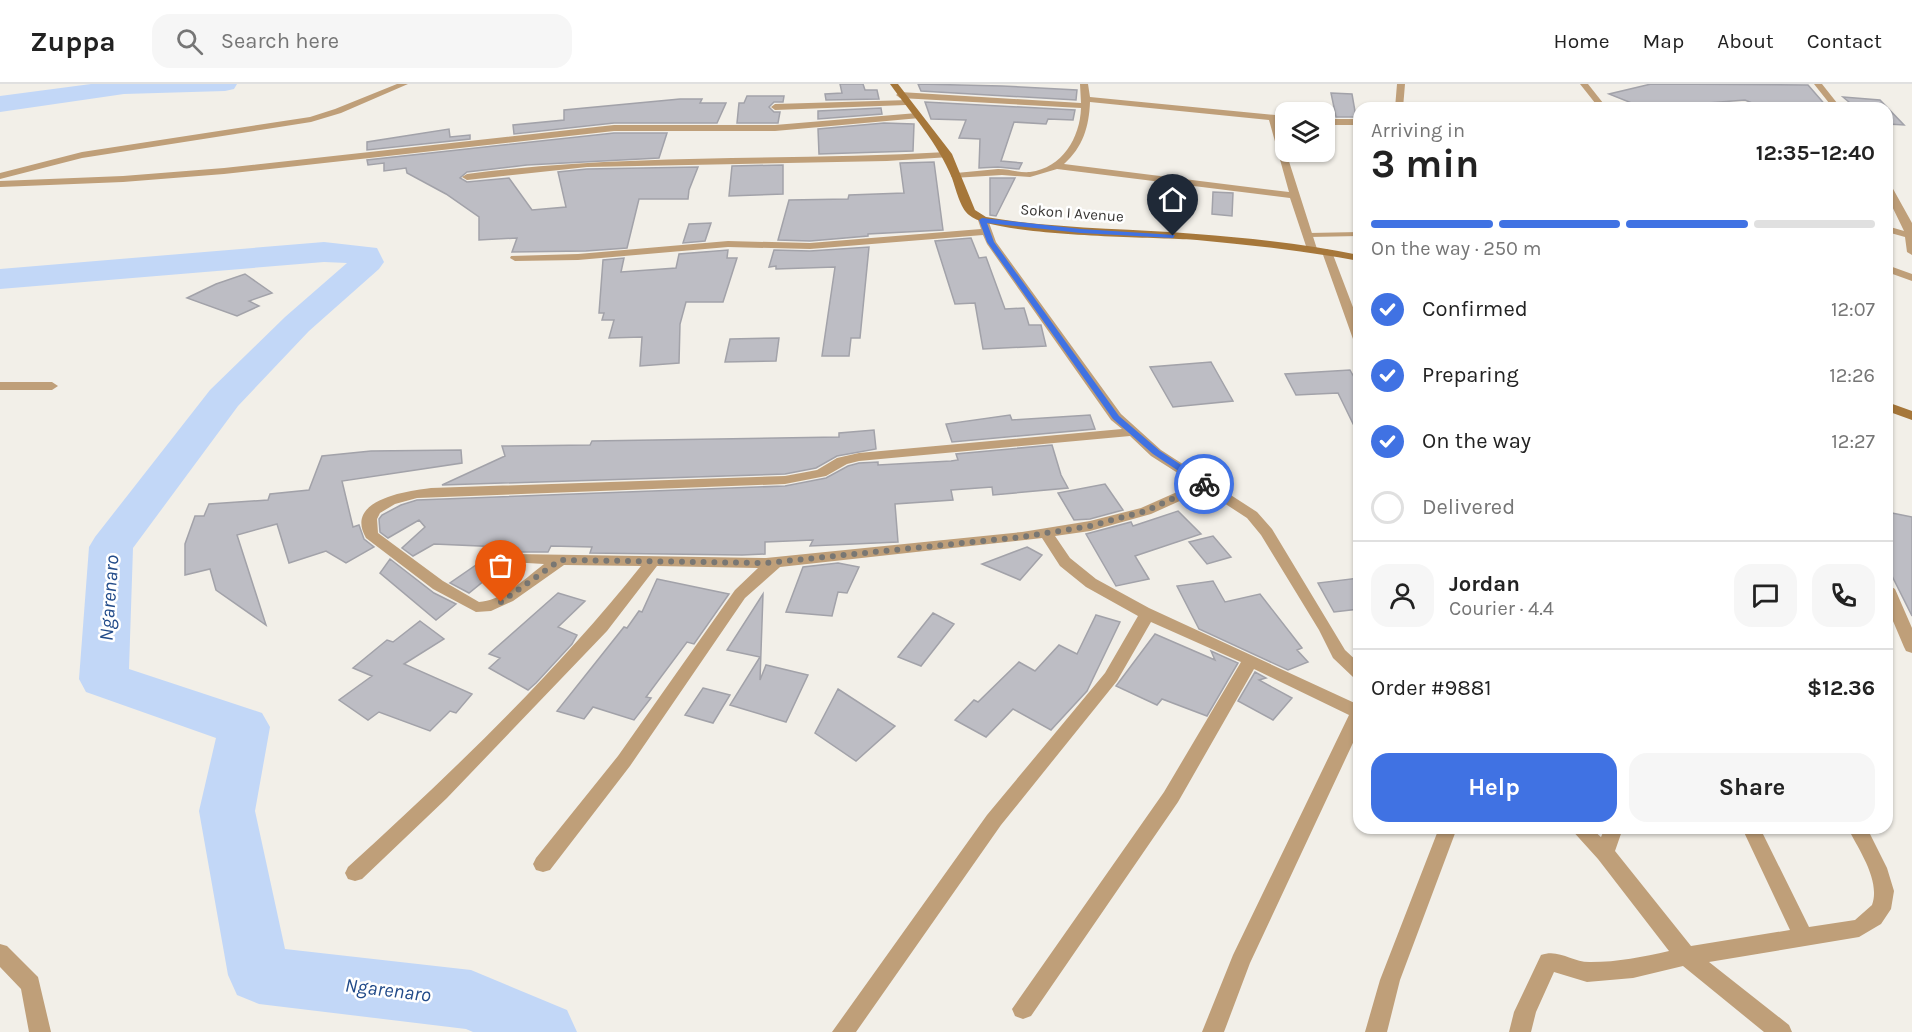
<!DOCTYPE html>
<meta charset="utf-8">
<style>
:root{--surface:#fff;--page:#f6f6f6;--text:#222;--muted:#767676;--line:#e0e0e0;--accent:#4072e3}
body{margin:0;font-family:Karla,sans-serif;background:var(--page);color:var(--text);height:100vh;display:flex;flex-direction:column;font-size:22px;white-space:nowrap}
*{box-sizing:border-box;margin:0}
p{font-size:20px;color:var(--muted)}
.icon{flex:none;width:33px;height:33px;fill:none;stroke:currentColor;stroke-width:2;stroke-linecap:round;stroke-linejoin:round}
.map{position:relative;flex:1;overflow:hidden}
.drawer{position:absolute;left:1353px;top:18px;width:540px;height:732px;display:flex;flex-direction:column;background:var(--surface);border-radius:18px;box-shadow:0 2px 4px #0004}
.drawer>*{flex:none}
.controls{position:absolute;left:1275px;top:18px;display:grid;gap:12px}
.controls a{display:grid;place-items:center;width:60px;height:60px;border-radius:12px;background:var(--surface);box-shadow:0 2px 4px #0004;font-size:30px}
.pin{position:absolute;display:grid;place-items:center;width:51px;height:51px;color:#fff;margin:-62px -26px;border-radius:50% 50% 50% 0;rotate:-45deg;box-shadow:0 0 6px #0007}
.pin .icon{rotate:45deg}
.courier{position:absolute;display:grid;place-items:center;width:60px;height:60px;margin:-30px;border:4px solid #4072e3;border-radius:50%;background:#fff;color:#222;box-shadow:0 2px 8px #0007}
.headline em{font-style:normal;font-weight:700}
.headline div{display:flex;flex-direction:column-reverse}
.headline{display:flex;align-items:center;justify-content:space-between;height:102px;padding:0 18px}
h1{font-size:39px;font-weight:700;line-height:45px}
.bar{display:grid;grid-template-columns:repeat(4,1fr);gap:9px 6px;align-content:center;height:72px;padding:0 18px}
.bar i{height:8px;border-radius:4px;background:var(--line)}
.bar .on{background:var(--accent)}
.bar p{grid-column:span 4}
.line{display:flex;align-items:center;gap:15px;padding:0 18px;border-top:2px solid var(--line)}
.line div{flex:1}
.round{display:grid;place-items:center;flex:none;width:63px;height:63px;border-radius:18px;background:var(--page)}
ol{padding:0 18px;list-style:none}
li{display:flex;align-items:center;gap:18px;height:66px}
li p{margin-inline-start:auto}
li .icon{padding:6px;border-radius:50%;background:var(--accent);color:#fff;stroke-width:4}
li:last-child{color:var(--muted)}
li i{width:33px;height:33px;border:3px solid var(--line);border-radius:50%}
.action{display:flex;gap:12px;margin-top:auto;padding:12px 18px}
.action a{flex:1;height:69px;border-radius:18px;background:var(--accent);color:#fff;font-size:24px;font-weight:700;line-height:69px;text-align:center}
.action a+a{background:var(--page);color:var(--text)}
header{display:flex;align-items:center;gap:36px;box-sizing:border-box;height:84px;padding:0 30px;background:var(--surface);border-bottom:2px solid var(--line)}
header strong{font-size:28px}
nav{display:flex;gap:33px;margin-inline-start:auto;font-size:21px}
.search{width:420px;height:54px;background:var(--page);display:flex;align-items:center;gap:15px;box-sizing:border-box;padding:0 21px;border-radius:18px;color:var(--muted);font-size:22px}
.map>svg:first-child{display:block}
</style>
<header>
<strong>Zuppa</strong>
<div class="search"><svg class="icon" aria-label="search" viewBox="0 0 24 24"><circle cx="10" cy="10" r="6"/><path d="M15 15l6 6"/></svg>Search here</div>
<nav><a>Home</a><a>Map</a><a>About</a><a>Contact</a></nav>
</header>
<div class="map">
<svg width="1912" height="948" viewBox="0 0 1912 948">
<rect width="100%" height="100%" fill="#f2efe8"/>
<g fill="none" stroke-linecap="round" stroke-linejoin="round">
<path fill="#c2d7f7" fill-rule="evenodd" d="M 91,0 L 237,0 L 234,5 L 225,7 L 124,10 L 0,28 L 0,12 Z
M 324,158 L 377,164 L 384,178 L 379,185 L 309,247 L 238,322 L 133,464 L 129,585 L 262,629 L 270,643 L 255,727 L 285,865 L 471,886 L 567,926 L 577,948 L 473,948 L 466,945 L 259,920 L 237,911 L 228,891 L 199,727 L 216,654 L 86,608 L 79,595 L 89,463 L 95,453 L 210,306 L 285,233 L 347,179 L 324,178 L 0,205 L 0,185 Z"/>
</g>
<path fill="#bdbdc4" stroke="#a2a2a9" stroke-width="1.5" d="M 840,0 L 863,0 L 865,6 L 877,6 L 879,15 L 826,16 L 825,10 L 842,9 Z
M 918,0 L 1002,2 L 1077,6 L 1076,16 L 921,7 Z
M 1651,0 L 1808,1 L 1828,24 L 1764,24 L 1745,16 L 1644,24 L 1609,10 Z
M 1331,9 L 1352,10 L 1356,33 L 1336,33 Z
M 747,12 L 784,12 L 783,18 L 774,18 L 769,23 L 774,28 L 780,28 L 778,39 L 737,39 L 739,19 L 744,19 Z
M 1843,13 L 1880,16 L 1904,41 L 1887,40 L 1887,24 L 1856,24 Z
M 680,15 L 702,15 L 700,19 L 726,19 L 717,39 L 614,39 L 514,50 L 513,41 L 564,36 L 564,26 Z
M 925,18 L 1075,26 L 1073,36 L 1048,35 L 1046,40 L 1014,38 L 1001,77 L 1022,79 L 1019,85 L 998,83 L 979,84 L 980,55 L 959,54 L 966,36 L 931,35 Z
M 881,24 L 882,30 L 818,35 L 818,27 Z
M 884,39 L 914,40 L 913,67 L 819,70 L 818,45 Z
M 449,45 L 450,53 L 470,51 L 470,55 L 367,66 L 367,58 Z
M 614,49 L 667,49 L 659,74 L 527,81 L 467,88 L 460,94 L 467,98 L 509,94 L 532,126 L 566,123 L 558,88 L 587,85 L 698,83 L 689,106 L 688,115 L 639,115 L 627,164 L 586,167 L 512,168 L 517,154 L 479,156 L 479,133 L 446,110 L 407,89 L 406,84 L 384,87 L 384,79 L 368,81 L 367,76 Z
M 934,78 L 943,146 L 868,150 L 868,152 L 810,157 L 778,156 L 789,116 L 848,115 L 849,111 L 904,109 L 900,79 Z
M 783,81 L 783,110 L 729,112 L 732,82 Z
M 990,94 L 1015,94 L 996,132 L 990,131 Z
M 1213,108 L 1233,109 L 1232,132 L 1212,130 Z
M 711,139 L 705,157 L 683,159 L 689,140 Z
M 971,154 L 979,174 L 986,173 L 1005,225 L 1024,224 L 1029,241 L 1041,241 L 1046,262 L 983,265 L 975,219 L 955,220 L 935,157 Z
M 869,163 L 860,254 L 851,254 L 849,272 L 822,272 L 835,183 L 776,185 L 776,182 L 769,183 L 774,166 L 810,167 Z
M 728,166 L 727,174 L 737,174 L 723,218 L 686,218 L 680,240 L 679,279 L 640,282 L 642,253 L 609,254 L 614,236 L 602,236 L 604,229 L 599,229 L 603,176 L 624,174 L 621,188 L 676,184 L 679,170 Z
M 245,190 L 272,209 L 249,217 L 259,222 L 237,232 L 187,214 L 216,200 Z
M 779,254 L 776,277 L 725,278 L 730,255 Z
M 1211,278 L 1233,317 L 1173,323 L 1150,283 Z
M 1350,286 L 1359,302 L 1359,352 L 1338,309 L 1296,311 L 1285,290 Z
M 1010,331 L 1012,336 L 1090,331 L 1095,345 L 952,358 L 946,340 Z
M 874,346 L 876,365 L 837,372 L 816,384 L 785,390 L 442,401 L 505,372 L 502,362 L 590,361 L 592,357 L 839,353 L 839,349 Z
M 1052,361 L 1061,391 L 1068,404 L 993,411 L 992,403 L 951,406 L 953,416 L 895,420 L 898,458 L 810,462 L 813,456 L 765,458 L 765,470 L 742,471 L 590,469 L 592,463 L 551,462 L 548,468 L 505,468 L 508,472 L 505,475 L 507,478 L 469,509 L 450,499 L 502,463 L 434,460 L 413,472 L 402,464 L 425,443 L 419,436 L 388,454 L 380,448 L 379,435 L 382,431 L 401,421 L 417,416 L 785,402 L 826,394 L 848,382 L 859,379 L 878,378 L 878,381 L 951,377 L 958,376 L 956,370 Z
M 461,366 L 462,379 L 342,397 L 353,443 L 359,441 L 364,455 L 374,463 L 346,479 L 326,467 L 289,479 L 277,440 L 237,451 L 266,541 L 216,506 L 210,485 L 185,491 L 185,460 L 195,432 L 204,432 L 209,420 L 268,416 L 270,410 L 309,406 L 322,372 L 371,367 Z
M 1105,400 L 1123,426 L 1090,435 L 1074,436 L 1058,409 Z
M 1178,427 L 1201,450 L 1135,472 L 1149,495 L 1116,502 L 1086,450 L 1131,438 L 1133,442 Z
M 1887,428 L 1912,433 L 1912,532 L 1887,482 Z
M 1213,452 L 1231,473 L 1207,480 L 1189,458 Z
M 1027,463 L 1042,471 L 1020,496 L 982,480 Z
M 390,475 L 434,509 L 456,520 L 436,536 L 380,489 Z
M 838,479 L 859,483 L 847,509 L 838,508 L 832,532 L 786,528 L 803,483 Z
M 1359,494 L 1359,525 L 1334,528 L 1318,499 Z
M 657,495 L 729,510 L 694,560 L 687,558 L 646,613 L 651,614 L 634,636 L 593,623 L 584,635 L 557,627 L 624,543 L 627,544 L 639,527 L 642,528 Z
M 1213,497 L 1225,518 L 1260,510 L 1302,564 L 1297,566 L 1308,578 L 1288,586 L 1199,545 L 1177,502 Z
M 558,509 L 585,517 L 558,543 L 577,551 L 572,560 L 536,599 L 528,606 L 489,584 L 500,574 L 489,570 Z
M 763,510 L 760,596 L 766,581 L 808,591 L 786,638 L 730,621 L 760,573 L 727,566 Z
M 933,529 L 954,540 L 921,582 L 898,573 Z
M 1096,531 L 1120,538 L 1087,607 L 1051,646 L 1013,625 L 986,653 L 955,636 L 974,616 L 978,618 L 1019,578 L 1035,587 L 1059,561 L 1077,570 Z
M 420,537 L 444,555 L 404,580 L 472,610 L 456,629 L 450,627 L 430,647 L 379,628 L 368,636 L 339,616 L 372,592 L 353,584 L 387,556 L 393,558 Z
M 1155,550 L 1215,576 L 1211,567 L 1238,579 L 1207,632 L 1162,615 L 1157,621 L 1116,602 Z
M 1255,588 L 1266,594 L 1259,596 L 1292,614 L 1273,636 L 1238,617 Z
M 703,604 L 730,611 L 713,639 L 685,631 Z
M 838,605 L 895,642 L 856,677 L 815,649 Z"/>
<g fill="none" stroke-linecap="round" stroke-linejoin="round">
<path fill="#bf9f79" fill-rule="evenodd" d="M 1359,148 L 1359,152 L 1309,153 L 1305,151 L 1309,149 Z"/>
<path fill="#bf9f79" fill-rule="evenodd" d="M 397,0 L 408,0 L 341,29 L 311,38 L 82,74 L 0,95 L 0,89 L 82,68 L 310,33 L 335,25 Z
M 1080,0 L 1088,0 L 1090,13 L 1286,32 L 1286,38 L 1278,37 L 1286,68 L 1317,165 L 1316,167 L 1308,167 L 1307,165 L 1290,114 L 1057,85 L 1030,93 L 1002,91 L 953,94 L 951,92 L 956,89 C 970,88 984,86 998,85 C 1009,85 1020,89 1030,88 C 1062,84 1080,54 1081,24 L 900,14 L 896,11 L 900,8 L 1081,19 ZM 1090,18 L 1269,36 L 1289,108 L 1064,80 C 1083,63 1089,43 1090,18 Z
M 1397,0 L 1405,0 L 1403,24 L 1395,24 Z
M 1580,0 L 1588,0 L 1607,24 L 1599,24 Z
M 1814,0 L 1822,0 L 1841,24 L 1833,24 Z
M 909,16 L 910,18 L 906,21 L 775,26 L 771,23 L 775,20 Z
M 917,29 L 920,30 L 920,34 L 775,47 L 614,47 L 224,90 L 123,98 L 0,103 L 0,97 L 123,92 L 224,84 L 614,41 L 775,41 Z
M 1324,35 L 1359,35 L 1359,41 L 1324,41 Z
M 947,68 L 952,71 L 950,73 L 887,77 L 587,83 L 467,96 L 462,93 L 467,90 C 626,69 787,77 947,68 Z
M 1887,100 L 1892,103 L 1912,139 L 1912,171 L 1907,168 L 1905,153 L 1887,148 L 1887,142 L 1904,147 L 1887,112 Z
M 983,133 L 988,136 L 996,158 L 1121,330 L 1161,366 L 1257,428 L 1272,445 L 1345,566 L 1359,579 L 1359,595 L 1353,593 L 1333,574 L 1319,546 L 1261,451 L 1247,434 L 1204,406 L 1151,430 L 1090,447 L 1055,452 L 1070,474 L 1096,495 L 1149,524 L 1359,621 L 1359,646 L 1250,879 L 1224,948 L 1202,948 L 1233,871 L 1349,631 L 1254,585 L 1178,718 L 1031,932 L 1023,935 L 1015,932 L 1012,925 L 1164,708 L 1241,578 L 1151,538 L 1117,597 L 1001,741 L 856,948 L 832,948 L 987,731 L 1105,589 L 1138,532 L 1086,503 L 1060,482 L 1042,454 L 780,483 L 745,514 L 630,682 L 550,786 L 543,788 L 536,786 L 533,780 L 536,774 L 618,672 L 735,506 L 758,484 L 657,482 L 607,547 L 447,714 L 362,795 L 355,797 L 348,795 L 345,789 L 348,783 C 451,689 554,591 641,482 L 564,481 L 513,517 L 491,527 L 476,528 L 433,505 L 366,454 C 344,416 406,407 431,404 L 785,392 L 817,386 L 837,374 L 859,369 L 1122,345 L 1111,336 L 987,160 L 983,151 L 810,165 L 728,163 L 578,176 L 515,177 L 510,174 L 511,172 L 578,170 L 728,157 L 810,159 L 981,145 L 978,136 ZM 1130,352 L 1151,372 L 1195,400 L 1141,424 L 1090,437 L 1022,448 L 766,474 L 515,470 L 507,475 L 510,478 L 544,480 C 526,494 502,517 479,518 L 443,497 L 378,449 L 377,435 L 380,429 L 395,420 L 417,414 L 785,400 L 826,392 L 847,380 L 859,377 Z
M 1327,165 L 1332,168 L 1359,239 L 1359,259 L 1353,255 L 1322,168 Z
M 1887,181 L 1912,190 L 1912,197 L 1887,188 Z
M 0,298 L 52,298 L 58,302 L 52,306 L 0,306 Z
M 1887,500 L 1895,505 L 1912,544 L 1912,569 L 1906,567 L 1904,563 L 1887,523 Z
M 1439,744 L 1457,744 L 1400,896 L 1387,948 L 1365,948 L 1380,896 Z
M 1570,744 L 1591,744 L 1601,753 L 1605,744 L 1623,744 L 1615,767 L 1691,862 L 1790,846 L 1742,744 L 1760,744 L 1809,843 L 1855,836 L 1872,821 C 1881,796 1858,765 1848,744 L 1867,744 L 1887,784 L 1894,807 L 1891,825 L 1881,840 L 1859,853 L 1709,878 L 1789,941 L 1792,948 L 1764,948 L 1683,882 L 1633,894 L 1587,898 L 1554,888 L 1536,928 L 1531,948 L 1509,948 L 1514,928 L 1541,871 C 1559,864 1573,879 1591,878 C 1618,878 1643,873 1669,867 L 1598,775 Z
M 0,860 L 7,862 L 38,893 L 51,948 L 29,948 L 21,905 L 0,883 Z"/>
<path fill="#a6773a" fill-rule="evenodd" d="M 890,0 L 898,0 L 952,70 L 975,126 L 986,133 C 1055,145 1126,144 1196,150 C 1250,154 1305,160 1359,171 L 1359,177 C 1306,167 1251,161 1197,156 C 1156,153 994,153 969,131 C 960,124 956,105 952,94 C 938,59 912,31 890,0 Z
M 1887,318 L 1912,327 L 1912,336 L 1887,327 Z"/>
</g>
<path fill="#4072e3" d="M 982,134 L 1081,145 L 1175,151 L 1173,154 L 1081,149 L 987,139 L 994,158 L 1119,332 L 1160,367 L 1207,398 L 1207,402 L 1201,402 L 1153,370 L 1113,335 L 987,158 L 979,136 Z"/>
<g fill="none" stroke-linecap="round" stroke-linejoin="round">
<path stroke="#797773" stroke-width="6" stroke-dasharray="0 10.8" d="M 501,518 L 560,476 L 766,479 L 1022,453 L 1090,442 L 1146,427 L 1204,400"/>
</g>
<g text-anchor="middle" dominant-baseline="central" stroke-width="5" stroke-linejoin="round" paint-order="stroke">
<g font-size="15" fill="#383634" stroke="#fff">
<text transform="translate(1072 129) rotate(4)">Sokon I Avenue</text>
</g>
<g font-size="20" font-style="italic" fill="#224b89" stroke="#fff">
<text transform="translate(109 514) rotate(-86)">Ngarenaro</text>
<text transform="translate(388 906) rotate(7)">Ngarenaro</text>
</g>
</g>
</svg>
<div class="controls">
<a><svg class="icon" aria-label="layers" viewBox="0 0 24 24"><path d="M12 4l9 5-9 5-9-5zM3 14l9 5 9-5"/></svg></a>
</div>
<div class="pin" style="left:501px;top:518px;background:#ea580c"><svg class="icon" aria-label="bag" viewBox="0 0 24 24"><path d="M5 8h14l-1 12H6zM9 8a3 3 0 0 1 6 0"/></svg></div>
<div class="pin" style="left:1173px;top:152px;background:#1f2937"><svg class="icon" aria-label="home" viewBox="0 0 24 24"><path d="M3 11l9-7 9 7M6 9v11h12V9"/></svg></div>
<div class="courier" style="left:1204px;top:400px"><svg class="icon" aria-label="bike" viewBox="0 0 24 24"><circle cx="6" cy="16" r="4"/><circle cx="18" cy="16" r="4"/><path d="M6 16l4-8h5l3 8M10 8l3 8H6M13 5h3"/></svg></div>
<section class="drawer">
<div class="headline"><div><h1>3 min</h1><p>Arriving in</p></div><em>12:35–12:40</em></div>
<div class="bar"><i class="on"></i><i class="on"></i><i class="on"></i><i></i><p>On the way · 250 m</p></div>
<ol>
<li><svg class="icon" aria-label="check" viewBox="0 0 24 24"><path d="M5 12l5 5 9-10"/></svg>Confirmed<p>12:07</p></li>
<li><svg class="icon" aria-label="check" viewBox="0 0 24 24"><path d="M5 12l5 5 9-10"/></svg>Preparing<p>12:26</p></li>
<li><svg class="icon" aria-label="check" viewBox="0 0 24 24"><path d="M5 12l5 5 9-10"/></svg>On the way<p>12:27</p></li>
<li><i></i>Delivered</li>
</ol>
<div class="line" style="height:108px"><a class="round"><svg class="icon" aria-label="person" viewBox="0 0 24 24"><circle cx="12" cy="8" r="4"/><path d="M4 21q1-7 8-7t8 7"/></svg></a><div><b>Jordan</b><p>Courier · 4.4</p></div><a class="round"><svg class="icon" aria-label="chat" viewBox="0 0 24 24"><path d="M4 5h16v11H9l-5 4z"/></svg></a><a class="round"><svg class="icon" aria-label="phone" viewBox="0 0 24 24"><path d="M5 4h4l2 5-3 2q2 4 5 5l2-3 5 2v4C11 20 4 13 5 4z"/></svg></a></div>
<div class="line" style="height:78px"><div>Order #9881</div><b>$12.36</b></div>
<div class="action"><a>Help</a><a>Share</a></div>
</section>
</div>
